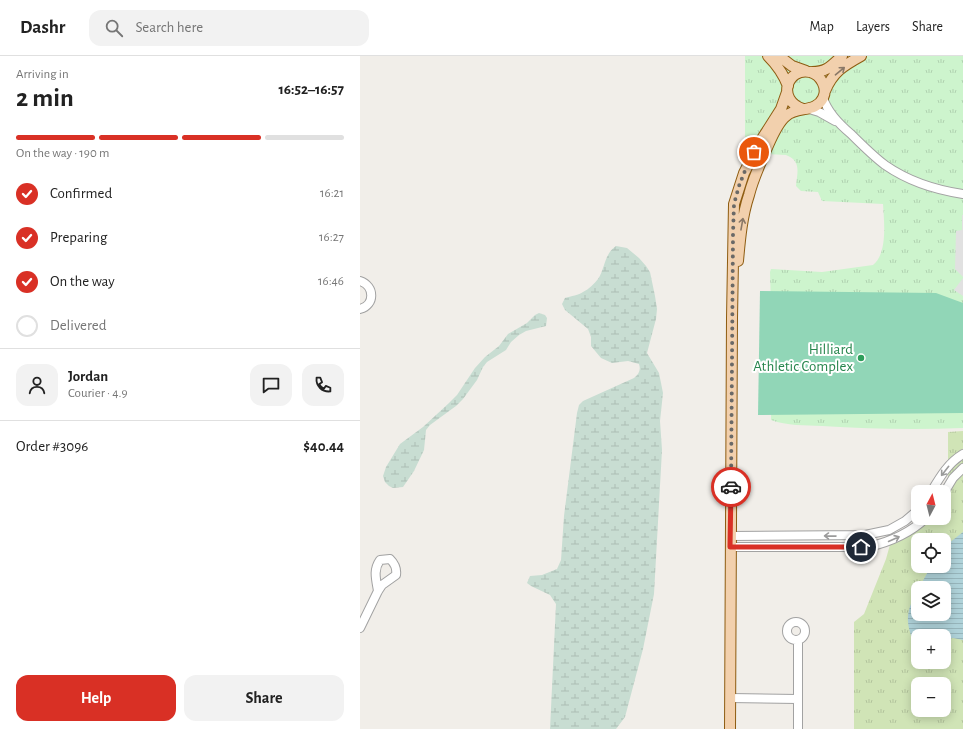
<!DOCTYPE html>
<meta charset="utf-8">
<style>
:root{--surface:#fff;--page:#f2f2f2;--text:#222;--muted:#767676;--line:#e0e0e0;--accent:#d93025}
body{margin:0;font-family:"Alegreya Sans",sans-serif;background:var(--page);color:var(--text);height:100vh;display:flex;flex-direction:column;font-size:15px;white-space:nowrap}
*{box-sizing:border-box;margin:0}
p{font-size:13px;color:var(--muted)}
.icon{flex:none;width:22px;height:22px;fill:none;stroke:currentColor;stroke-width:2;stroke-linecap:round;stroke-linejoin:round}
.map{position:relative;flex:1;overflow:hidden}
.panel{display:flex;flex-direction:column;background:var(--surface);width:360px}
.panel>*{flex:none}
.needle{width:26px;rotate:7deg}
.tools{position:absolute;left:551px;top:429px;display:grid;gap:8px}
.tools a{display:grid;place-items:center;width:40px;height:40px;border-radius:8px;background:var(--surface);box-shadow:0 2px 10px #0003;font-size:20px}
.pin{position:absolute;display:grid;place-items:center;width:34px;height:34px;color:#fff;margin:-17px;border:2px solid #fff;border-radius:50%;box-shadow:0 1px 4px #0007}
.courier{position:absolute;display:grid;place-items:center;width:40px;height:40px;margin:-20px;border:3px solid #d93025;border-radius:50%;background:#fff;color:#222;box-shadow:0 1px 5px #0007}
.headline em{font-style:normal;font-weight:700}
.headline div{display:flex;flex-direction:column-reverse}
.headline{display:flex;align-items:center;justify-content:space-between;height:68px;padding:0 16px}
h1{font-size:26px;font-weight:700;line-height:30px}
.bar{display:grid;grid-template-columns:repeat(4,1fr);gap:6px 4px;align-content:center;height:48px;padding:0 16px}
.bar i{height:5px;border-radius:3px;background:var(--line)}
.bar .active{background:var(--accent)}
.bar p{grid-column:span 4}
.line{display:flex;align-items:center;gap:10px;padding:0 16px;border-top:1px solid var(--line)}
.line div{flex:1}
.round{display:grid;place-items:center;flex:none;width:42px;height:42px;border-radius:12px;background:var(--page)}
ol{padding:0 16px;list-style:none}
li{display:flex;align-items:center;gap:12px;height:44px}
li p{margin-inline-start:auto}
li .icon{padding:4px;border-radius:50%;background:var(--accent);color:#fff;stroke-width:4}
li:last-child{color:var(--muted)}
li i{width:22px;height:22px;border:2px solid var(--line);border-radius:50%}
.primary-button{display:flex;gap:8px;margin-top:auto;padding:8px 16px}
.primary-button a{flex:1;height:46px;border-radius:12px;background:var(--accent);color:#fff;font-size:16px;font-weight:700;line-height:46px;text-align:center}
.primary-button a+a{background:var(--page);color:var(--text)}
header{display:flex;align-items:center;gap:24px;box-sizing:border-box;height:56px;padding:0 20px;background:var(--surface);border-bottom:1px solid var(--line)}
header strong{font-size:19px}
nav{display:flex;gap:22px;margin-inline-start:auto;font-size:14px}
.search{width:280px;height:36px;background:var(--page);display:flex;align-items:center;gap:10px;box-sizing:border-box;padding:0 14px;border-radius:12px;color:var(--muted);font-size:15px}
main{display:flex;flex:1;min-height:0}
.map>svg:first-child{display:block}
</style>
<header>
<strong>Dashr</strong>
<div class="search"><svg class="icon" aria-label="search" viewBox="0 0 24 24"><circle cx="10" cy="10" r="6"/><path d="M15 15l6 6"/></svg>Search here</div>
<nav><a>Map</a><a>Layers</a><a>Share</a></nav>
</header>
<main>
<section class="panel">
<div class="headline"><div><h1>2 min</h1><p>Arriving in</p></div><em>16:52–16:57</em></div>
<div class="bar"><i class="active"></i><i class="active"></i><i class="active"></i><i></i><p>On the way · 190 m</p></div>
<ol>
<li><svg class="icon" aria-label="check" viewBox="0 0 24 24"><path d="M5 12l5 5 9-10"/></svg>Confirmed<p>16:21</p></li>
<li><svg class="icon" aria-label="check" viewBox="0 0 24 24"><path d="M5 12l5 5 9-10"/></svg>Preparing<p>16:27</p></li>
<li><svg class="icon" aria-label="check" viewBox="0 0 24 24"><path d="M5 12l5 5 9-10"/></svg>On the way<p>16:46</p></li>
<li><i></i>Delivered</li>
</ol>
<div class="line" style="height:72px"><a class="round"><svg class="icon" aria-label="person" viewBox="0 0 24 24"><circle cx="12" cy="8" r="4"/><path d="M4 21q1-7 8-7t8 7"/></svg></a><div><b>Jordan</b><p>Courier · 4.9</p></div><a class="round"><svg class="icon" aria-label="chat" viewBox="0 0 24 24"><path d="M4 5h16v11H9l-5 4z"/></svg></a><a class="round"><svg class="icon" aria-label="phone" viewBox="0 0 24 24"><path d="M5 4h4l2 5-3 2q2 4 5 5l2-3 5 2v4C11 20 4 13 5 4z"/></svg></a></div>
<div class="line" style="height:52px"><div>Order #3096</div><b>$40.44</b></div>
<div class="primary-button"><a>Help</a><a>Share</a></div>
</section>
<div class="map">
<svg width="603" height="673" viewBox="0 0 603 673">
<defs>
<pattern id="grass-tufts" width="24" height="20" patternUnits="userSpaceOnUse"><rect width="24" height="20" fill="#d0e4b6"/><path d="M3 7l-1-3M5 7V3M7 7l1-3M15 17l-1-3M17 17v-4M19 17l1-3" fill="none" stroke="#b2c39c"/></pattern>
<pattern id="wetland-marsh" width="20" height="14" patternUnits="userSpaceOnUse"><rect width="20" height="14" fill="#c8ddd2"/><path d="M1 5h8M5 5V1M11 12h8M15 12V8" fill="none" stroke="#acbdb4"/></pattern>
<pattern id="park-tufts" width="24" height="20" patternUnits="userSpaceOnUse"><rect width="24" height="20" fill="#cdf4cd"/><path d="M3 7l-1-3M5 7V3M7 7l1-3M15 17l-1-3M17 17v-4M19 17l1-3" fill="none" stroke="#b0d1b0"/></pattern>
<pattern id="water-rules" width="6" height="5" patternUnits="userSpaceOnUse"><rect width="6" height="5" fill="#afd2d9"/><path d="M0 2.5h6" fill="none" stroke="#96b4ba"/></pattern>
</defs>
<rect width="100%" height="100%" fill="#f1eee9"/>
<path fill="url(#grass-tufts)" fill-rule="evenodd" d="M 603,375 L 603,673 L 494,673 L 494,566 L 504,558 L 526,503 L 531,485 L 566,462 L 584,462 L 584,437 L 588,429 L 588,376 ZM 558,484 L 584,484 L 584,510 L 558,510 ZM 558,532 L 584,532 L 584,558 L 558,558 ZM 558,580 L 584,580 L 584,606 L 558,606 ZM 558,628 L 584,628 L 584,654 L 558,654 Z"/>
<path fill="url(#wetland-marsh)" d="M 256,190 L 267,192 L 279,202 L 286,210 L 290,216 L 295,240 L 297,253 L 296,263 L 287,297 L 299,317 L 303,337 L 300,365 L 302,394 L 294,538 L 283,593 L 265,661 L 256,673 L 190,673 L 196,548 L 190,539 L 171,530 L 167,527 L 170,520 L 182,519 L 197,513 L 201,504 L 204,460 L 217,357 L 219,349 L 223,345 L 274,322 C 279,318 281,314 279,308 L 268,305 L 252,307 L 241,302 L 231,290 L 231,281 L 228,273 L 205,254 L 202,248 L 205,242 C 211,240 219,239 223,236 C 229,233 234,228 238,223 C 245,213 244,198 256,190 Z
M 179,257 L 185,259 L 187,262 L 186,270 L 166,275 L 159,279 L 151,286 L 146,294 L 127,306 L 123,311 L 117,324 L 103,343 L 96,350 L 70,369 L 66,374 L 64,394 L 54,415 L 43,431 L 33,432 L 29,430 L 25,426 L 23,420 L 26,411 L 40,388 L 63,371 L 89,347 L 97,339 L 115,312 L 125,301 L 139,290 L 148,278 L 167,267 L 175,259 Z"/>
<path fill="url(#park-tufts)" d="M 385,0 L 603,0 L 603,372 C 556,374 509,373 462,370 C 445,369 427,370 411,364 L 412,287 L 410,216 L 411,213 L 462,216 L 513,209 C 528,197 524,165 523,148 L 462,145 L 458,136 L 441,135 L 436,130 C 437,117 442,105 426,99 L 385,97 Z"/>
<path fill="#91d6b7" d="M 400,235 L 576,237 L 603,247 L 603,357 L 398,359 Z"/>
<path fill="#e1e1e1" d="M 602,159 L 603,159 L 603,221 L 595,213 L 596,175 L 602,174 Z
M 603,222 L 603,240 L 594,234 Z"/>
<path fill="url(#water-rules)" d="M 603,476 L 603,584 L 593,582 L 584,584 L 584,580 L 558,580 L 558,589 C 553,585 551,581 550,576 C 545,558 550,549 558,533 L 558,558 L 584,558 L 584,532 L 559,532 L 571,510 L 584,510 L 584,491 Z"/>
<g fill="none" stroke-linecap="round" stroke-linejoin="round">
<defs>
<path id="minor" d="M 463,42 C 468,57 479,68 491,78 C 502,89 513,100 525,109 C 548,125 576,134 603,138
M 449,53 L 459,56 L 475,65
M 0,225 C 15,230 15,249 0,253
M 571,436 C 580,421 588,407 603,398
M 584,437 L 593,422 L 603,412
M 370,480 L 505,479 L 529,474 L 545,465 L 558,454
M 370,491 L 508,491 C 530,486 549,478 566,462
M427 575a9 9 0 1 1 18 0a9 9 0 1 1-18 0Z
M 0,572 L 18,535 L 22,529 L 36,519 C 37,512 35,508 30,503 L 20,504 C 13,514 16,523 18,535
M 438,584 L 438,673
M 370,642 L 438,643"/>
<path id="major" d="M 408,0 C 417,9 423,17 428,30
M 419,0 L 432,10 L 446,15
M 452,16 C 467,16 471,10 482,0
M 465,35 C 473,16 483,10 501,0
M 378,205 C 380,182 382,160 389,139 C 393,123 400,108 406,94 C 411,83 417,67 426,60 C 437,50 456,57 463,42 C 468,32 461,19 450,16 C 427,11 416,44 443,53
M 370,673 L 372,262 L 374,148 L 384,117 L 400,86 L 421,53 L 427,36"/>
</defs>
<use href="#minor" stroke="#a2a2a2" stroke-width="10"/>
<use href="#major" stroke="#8e5c11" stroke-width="12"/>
<use href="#minor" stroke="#fff" stroke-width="8"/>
<use href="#major" stroke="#f2d0ad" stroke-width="10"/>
</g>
<defs><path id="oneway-shaft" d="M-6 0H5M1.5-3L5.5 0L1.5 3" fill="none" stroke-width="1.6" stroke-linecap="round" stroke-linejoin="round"/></defs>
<g stroke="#8a7867">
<use href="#oneway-shaft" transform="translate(480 15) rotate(-40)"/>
<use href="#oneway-shaft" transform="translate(382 168) rotate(-80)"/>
</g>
<g stroke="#9b9b9b">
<use href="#oneway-shaft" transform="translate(585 415) rotate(128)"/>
<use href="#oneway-shaft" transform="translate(470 480) rotate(-179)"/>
<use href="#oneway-shaft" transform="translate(534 483) rotate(-24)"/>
</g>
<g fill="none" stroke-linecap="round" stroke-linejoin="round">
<path stroke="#6a6967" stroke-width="4" stroke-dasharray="0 7.2" d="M 371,431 L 373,178 L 374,148 L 379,130 L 384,117 L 394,96"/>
<path stroke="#d93025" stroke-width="5" d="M 371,431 L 370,491 L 501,491"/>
</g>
<circle fill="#2e9e5b" stroke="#fff" stroke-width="1.5" cx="501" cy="302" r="4"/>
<g text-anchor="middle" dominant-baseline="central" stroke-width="4" stroke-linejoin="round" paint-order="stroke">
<g font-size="15" fill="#27864d" stroke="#fff" text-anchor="end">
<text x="493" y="293">Hilliard<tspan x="493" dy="17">Athletic Complex</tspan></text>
</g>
</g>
</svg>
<div class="tools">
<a><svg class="needle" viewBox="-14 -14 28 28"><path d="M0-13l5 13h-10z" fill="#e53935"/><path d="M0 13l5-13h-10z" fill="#767676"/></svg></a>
<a><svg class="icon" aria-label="locate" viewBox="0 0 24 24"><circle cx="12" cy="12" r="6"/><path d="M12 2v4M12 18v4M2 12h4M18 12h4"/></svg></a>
<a><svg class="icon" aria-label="layers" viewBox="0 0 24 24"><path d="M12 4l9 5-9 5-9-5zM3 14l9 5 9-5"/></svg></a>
<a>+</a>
<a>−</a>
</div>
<div class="pin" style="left:394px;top:96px;background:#ea580c"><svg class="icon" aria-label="bag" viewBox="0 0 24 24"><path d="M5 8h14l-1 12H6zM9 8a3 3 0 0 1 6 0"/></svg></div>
<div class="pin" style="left:501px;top:491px;background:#1f2937"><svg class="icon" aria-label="home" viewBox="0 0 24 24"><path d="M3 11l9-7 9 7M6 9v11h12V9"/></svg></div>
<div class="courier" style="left:371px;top:431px"><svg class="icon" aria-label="car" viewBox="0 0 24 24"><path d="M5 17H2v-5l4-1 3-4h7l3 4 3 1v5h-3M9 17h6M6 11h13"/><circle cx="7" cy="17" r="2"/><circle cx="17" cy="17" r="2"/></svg></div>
</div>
</main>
